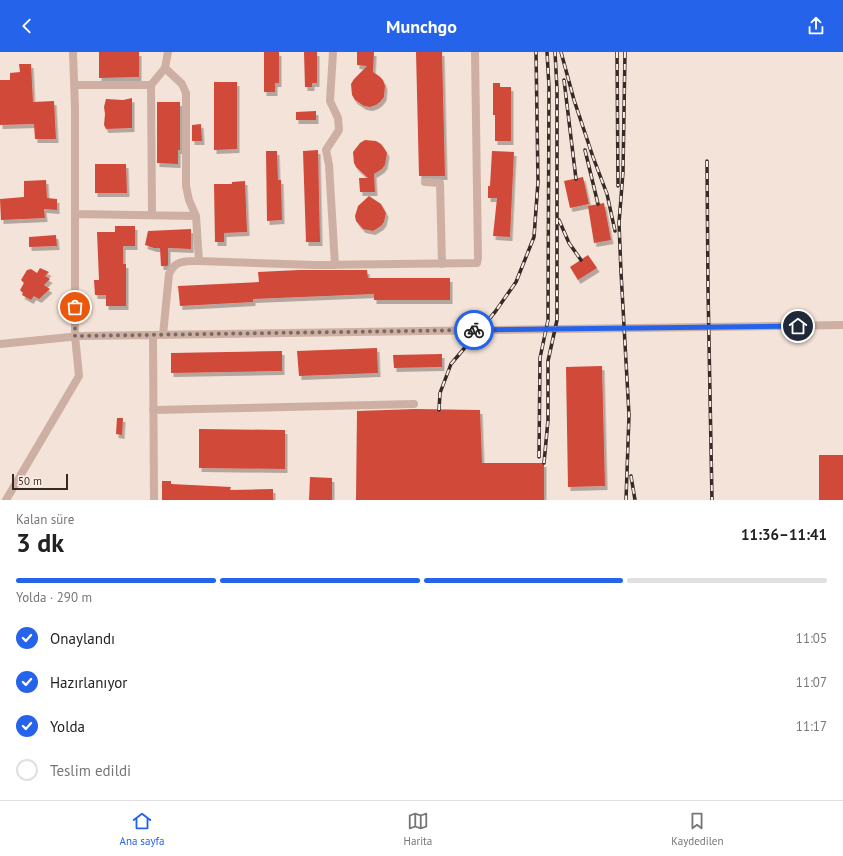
<!DOCTYPE html>
<html lang="tr">
<meta charset="utf-8">
<style>
:root{--surface:#fff;--page:#f6f6f6;--text:#222;--muted:#767676;--line:#e0e0e0;--accent:#2563eb}
body{margin:0;font-family:"PT Sans",sans-serif;background:var(--page);color:var(--text);height:100vh;display:flex;flex-direction:column;font-size:15px;white-space:nowrap}
*{box-sizing:border-box;margin:0}
p{font-size:13px;color:var(--muted)}
.icon{flex:none;width:22px;height:22px;fill:none;stroke:currentColor;stroke-width:2;stroke-linecap:round;stroke-linejoin:round}
.map{position:relative;height:448px;overflow:hidden}
.drawer{display:flex;flex-direction:column;background:var(--surface);flex:1}
.drawer>*{flex:none}
.scale{position:absolute;left:12px;bottom:10px;width:56px;box-sizing:border-box;padding-left:4px;border:2px solid #372926;border-top:0;font-size:11px;line-height:14px;white-space:nowrap;color:#372926;-webkit-text-stroke:3px #fbeee5;paint-order:stroke}
.pin{position:absolute;display:grid;place-items:center;width:34px;height:34px;color:#fff;margin:-17px;border:2px solid #fff;border-radius:50%;box-shadow:0 1px 4px #0007}
.courier{position:absolute;display:grid;place-items:center;width:40px;height:40px;margin:-20px;border:3px solid #2563eb;border-radius:50%;background:#fff;color:#222;box-shadow:0 1px 5px #0007}
.head em{font-style:normal;font-weight:800}
.head div{display:flex;flex-direction:column-reverse}
.head{display:flex;align-items:center;justify-content:space-between;height:68px;padding:0 16px}
h1{font-size:26px;font-weight:800;line-height:30px}
.bar{display:grid;grid-template-columns:repeat(4,1fr);gap:6px 4px;align-content:center;height:48px;padding:0 16px}
.bar i{height:5px;border-radius:3px;background:var(--line)}
.bar .on{background:var(--accent)}
.bar p{grid-column:span 4}
ol{padding:0 16px;list-style:none}
li{display:flex;align-items:center;gap:12px;height:44px}
li p{margin-inline-start:auto}
li .icon{padding:4px;border-radius:50%;background:var(--accent);color:#fff;stroke-width:4}
li:last-child{color:var(--muted)}
li i{width:22px;height:22px;border:2px solid var(--line);border-radius:50%}
header{display:flex;justify-content:space-between;align-items:center;height:52px;padding:0 16px;background:var(--accent);color:#fff;font-size:18px;font-weight:800}
.tabs{display:flex;justify-content:space-around;align-items:center;height:56px;border-top:1px solid var(--line);background:var(--surface);font-size:11px;color:var(--muted)}
.tabs a{display:grid;justify-items:center;gap:2px}
.tabs .on{color:var(--accent)}
.map>svg:first-child{display:block}
</style>
<header><svg class="icon" aria-label="back" viewBox="0 0 24 24"><path d="M15 5l-7 7 7 7"/></svg>Munchgo<svg class="icon" aria-label="share" viewBox="0 0 24 24"><path d="M12 15V3M7 8l5-5 5 5M5 13v7h14v-7"/></svg></header>
<div class="map">
<svg width="843" height="448" viewBox="0 0 843 448">
<defs>
<filter id="shadow"><feDropShadow dx="2.5" dy="4" stdDeviation="0" flood-color="#0004"/></filter>
</defs>
<rect width="100%" height="100%" fill="#f4e3d8"/>
<path fill="#d14939" filter="url(#shadow)" d="M 99,0 L 139,0 L 139,25 L 99,26 Z
M 264,0 L 279,0 L 279,31 L 275,31 L 275,40 L 264,40 Z
M 304,0 L 317,0 L 317,31 L 312,31 L 312,35 L 305,35 Z
M 357,0 L 374,0 L 373,20 L 379,24 L 383,28 L 385,34 L 384,45 L 380,50 L 376,53 L 370,55 L 364,54 L 355,48 L 352,43 L 351,32 L 354,27 L 367,14 L 357,13 Z
M 416,0 L 442,0 L 445,124 L 419,124 Z
M 19,12 L 31,12 L 33,50 L 54,49 L 56,87 L 35,87 L 34,72 L 0,73 L 0,28 L 10,28 L 10,21 L 20,20 Z
M 214,30 L 237,30 L 237,97 L 214,98 Z
M 493,31 L 500,31 L 500,35 L 511,35 L 511,89 L 495,89 L 495,63 L 493,63 Z
M 132,46 L 132,76 L 106,77 L 104,73 L 105,62 L 104,55 L 106,47 L 123,48 Z
M 157,50 L 180,50 L 180,98 L 178,98 L 178,112 L 157,111 Z
M 316,59 L 316,68 L 296,68 L 296,60 Z
M 201,72 L 202,89 L 192,89 L 192,73 Z
M 365,88 L 376,89 L 381,92 L 384,96 L 387,101 L 385,113 L 382,117 L 374,122 L 375,140 L 360,140 L 359,126 L 368,126 L 356,115 L 354,111 L 353,100 L 360,91 Z
M 318,98 L 320,190 L 306,190 L 303,99 Z
M 266,99 L 277,99 L 278,128 L 281,128 L 282,168 L 267,169 Z
M 492,99 L 514,100 L 510,185 L 493,184 L 497,146 L 488,146 L 488,134 L 490,134 Z
M 95,112 L 126,112 L 127,141 L 95,141 Z
M 583,125 L 589,152 L 570,156 L 564,129 Z
M 46,128 L 47,146 L 57,147 L 57,158 L 44,157 L 45,166 L 1,168 L 0,147 L 24,145 L 24,129 Z
M 245,129 L 247,180 L 224,181 L 224,190 L 215,190 L 214,132 L 232,132 L 232,130 Z
M 369,144 L 381,152 L 386,161 L 384,170 L 381,174 L 373,179 L 363,177 L 356,169 L 355,164 L 358,154 Z
M 604,151 L 611,188 L 594,191 L 588,154 Z
M 115,174 L 135,174 L 135,194 L 123,194 L 123,212 L 126,212 L 126,254 L 106,254 L 106,243 L 95,243 L 94,228 L 99,228 L 97,180 L 115,180 Z
M 191,177 L 191,197 L 168,196 L 168,213 L 167,214 L 161,214 L 160,196 L 154,196 L 145,193 L 148,179 Z
M 56,183 L 57,194 L 29,195 L 29,185 Z
M 588,203 L 597,216 L 578,228 L 570,215 Z
M 40,216 L 49,220 L 45,224 L 50,227 L 44,233 L 50,237 L 39,247 L 34,244 L 31,248 L 22,243 L 23,241 L 20,238 L 24,231 L 21,228 L 27,218 L 31,217 L 37,221 Z
M 299,218 L 367,218 L 368,226 L 450,226 L 450,248 L 374,248 L 374,242 L 253,247 L 253,250 L 180,254 L 178,234 L 259,230 L 258,220 Z
M 377,296 L 378,321 L 299,324 L 297,299 Z
M 282,299 L 282,319 L 171,321 L 171,301 Z
M 442,302 L 442,315 L 394,316 L 393,303 Z
M 602,314 L 605,434 L 568,435 L 566,315 Z
M 415,357 L 480,358 L 482,411 L 544,411 L 544,448 L 356,448 L 357,359 Z
M 117,366 L 123,366 L 122,383 L 116,382 Z
M 199,377 L 285,378 L 285,417 L 199,416 Z
M 819,403 L 843,403 L 843,448 L 819,448 Z
M 310,425 L 332,426 L 332,448 L 309,448 Z
M 162,429 L 171,429 L 171,432 L 231,435 L 230,438 L 273,437 L 273,448 L 162,448 Z"/>
<g fill="none" stroke-linecap="round" stroke-linejoin="round">
<path stroke="#cdb0a3" stroke-width="8" d="M 333,0 L 330,49 L 338,66 L 339,78 L 326,98 L 329,113 L 335,213
M 165,16 L 182,32 L 186,41 L 186,134 L 189,148 L 196,164
M 74,33 L 151,33
M 425,130 L 440,131 L 442,212
M 75,162 L 196,164 L 199,209 L 315,213 L 477,211 L 478,206 L 475,0
M 152,163 L 151,33 L 165,16 L 168,0
M 153,283 L 154,448
M 163,283 L 169,222 C 175,208 186,209 199,209
M 0,292 L 80,284 L 843,273
M 153,358 L 414,352
M 6,448 L 79,324 L 75,284 L 75,56 L 73,0"/>
<defs>
<path id="rail" d="M 561,0 L 574,48 L 593,105 L 607,142 L 615,179
M 617,0 L 618,134
M 625,0 L 623,120 L 619,171 L 621,220 L 629,363 L 626,448
M 564,28 L 576,127
M 585,98 L 598,152
M 707,109 L 708,236 L 712,448
M 559,168 L 569,191 L 581,208
M 439,358 L 440,341 L 451,312 L 495,260 L 516,230 L 534,185 L 538,130 L 536,0
M 539,405 L 540,306 L 548,268 L 549,35 L 547,0
M 544,411 L 548,368 L 548,309 L 557,268 L 557,37 L 555,0
M 631,424 L 635,448"/>
</defs>
<use href="#rail" stroke="#372926" stroke-width="3.5"/>
<use href="#rail" stroke="#fbeee5" stroke-width="2" stroke-dasharray="6" stroke-linecap="butt"/>
</g>
<g fill="none" stroke-linecap="round" stroke-linejoin="round">
<path stroke="#796a64" stroke-width="4" stroke-dasharray="0 7.2" d="M 75,255 L 75,284 L 474,278"/>
<path stroke="#2563eb" stroke-width="5" d="M 474,278 L 798,274"/>
</g>
</svg>
<div class="scale">50 m</div>
<div class="pin" style="left:75px;top:255px;background:#ea580c"><svg class="icon" aria-label="bag" viewBox="0 0 24 24"><path d="M5 8h14l-1 12H6zM9 8a3 3 0 0 1 6 0"/></svg></div>
<div class="pin" style="left:798px;top:274px;background:#1f2937"><svg class="icon" aria-label="home" viewBox="0 0 24 24"><path d="M3 11l9-7 9 7M6 9v11h12V9"/></svg></div>
<div class="courier" style="left:474px;top:278px"><svg class="icon" aria-label="bike" viewBox="0 0 24 24"><circle cx="6" cy="16" r="4"/><circle cx="18" cy="16" r="4"/><path d="M6 16l4-8h5l3 8M10 8l3 8H6M13 5h3"/></svg></div>
</div>
<section class="drawer">
<div class="head"><div><h1>3 dk</h1><p>Kalan süre</p></div><em>11:36–11:41</em></div>
<div class="bar"><i class="on"></i><i class="on"></i><i class="on"></i><i></i><p>Yolda · 290 m</p></div>
<ol>
<li><svg class="icon" aria-label="check" viewBox="0 0 24 24"><path d="M5 12l5 5 9-10"/></svg>Onaylandı<p>11:05</p></li>
<li><svg class="icon" aria-label="check" viewBox="0 0 24 24"><path d="M5 12l5 5 9-10"/></svg>Hazırlanıyor<p>11:07</p></li>
<li><svg class="icon" aria-label="check" viewBox="0 0 24 24"><path d="M5 12l5 5 9-10"/></svg>Yolda<p>11:17</p></li>
<li><i></i>Teslim edildi</li>
</ol>
</section>
<nav class="tabs">
<a class="on"><svg class="icon" aria-label="home" viewBox="0 0 24 24"><path d="M3 11l9-7 9 7M6 9v11h12V9"/></svg>Ana sayfa</a>
<a><svg class="icon" aria-label="map" viewBox="0 0 24 24"><path d="M3 6l6-2 6 2 6-2v14l-6 2-6-2-6 2zM9 4v14M15 6v14"/></svg>Harita</a>
<a><svg class="icon" aria-label="saved" viewBox="0 0 24 24"><path d="M7 4h10v16l-5-4-5 4z"/></svg>Kaydedilen</a>
</nav>
